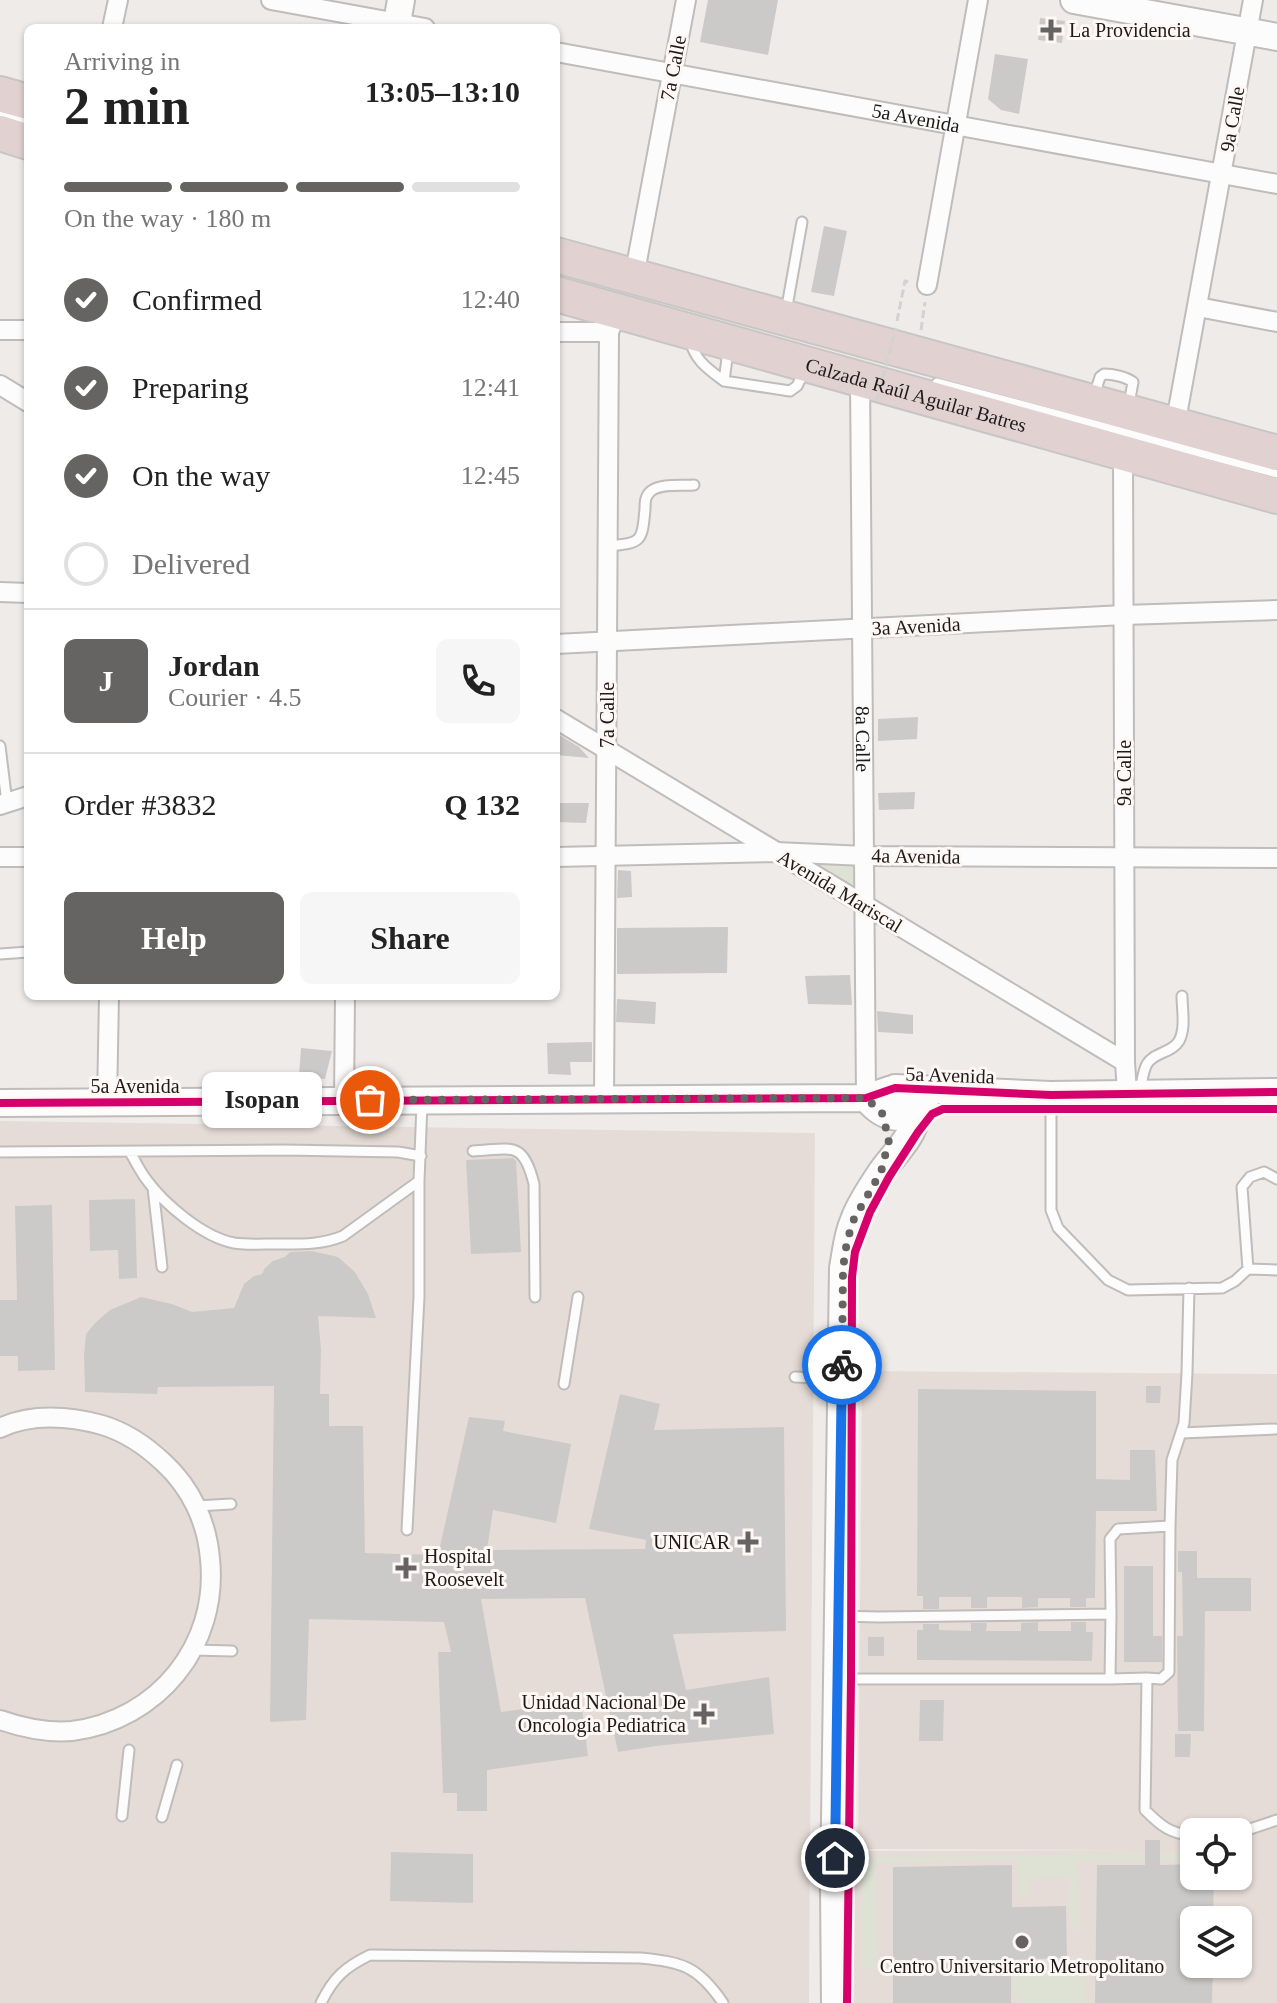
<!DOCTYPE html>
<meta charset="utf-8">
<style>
:root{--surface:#fff;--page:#f6f6f6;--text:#222;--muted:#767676;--line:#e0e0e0;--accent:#666462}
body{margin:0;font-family:"Times New Roman",serif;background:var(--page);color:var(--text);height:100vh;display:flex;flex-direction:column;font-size:30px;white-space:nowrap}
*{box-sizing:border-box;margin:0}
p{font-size:26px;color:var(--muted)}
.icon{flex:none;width:44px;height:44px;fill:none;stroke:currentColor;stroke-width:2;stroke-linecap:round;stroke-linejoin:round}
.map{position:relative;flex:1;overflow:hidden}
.drawer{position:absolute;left:24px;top:24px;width:536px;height:976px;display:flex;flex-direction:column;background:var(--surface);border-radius:12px;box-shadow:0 2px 6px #0004}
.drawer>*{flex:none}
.buttons{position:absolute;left:1180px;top:1818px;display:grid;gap:16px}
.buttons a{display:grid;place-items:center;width:72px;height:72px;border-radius:12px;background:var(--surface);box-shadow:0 2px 6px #0004;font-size:40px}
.pin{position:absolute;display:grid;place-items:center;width:68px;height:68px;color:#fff;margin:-34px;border:4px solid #fff;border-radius:50%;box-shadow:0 2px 8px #0007}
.courier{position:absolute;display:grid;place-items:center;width:80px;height:80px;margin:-40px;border:6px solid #1a73e8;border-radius:50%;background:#fff;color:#222;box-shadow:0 2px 10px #0007}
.bubble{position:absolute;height:56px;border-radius:12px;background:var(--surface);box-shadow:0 2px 6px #0004;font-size:26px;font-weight:700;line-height:56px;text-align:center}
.headline em{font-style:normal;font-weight:700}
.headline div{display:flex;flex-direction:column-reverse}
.headline{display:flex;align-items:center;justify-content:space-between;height:136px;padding:0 40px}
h1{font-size:52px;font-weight:700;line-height:60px}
.bar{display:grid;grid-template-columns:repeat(4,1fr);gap:12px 8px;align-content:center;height:96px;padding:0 40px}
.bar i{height:10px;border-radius:6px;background:var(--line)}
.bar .on{background:var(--accent)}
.bar p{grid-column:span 4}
.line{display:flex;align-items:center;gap:20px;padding:0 40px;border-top:2px solid var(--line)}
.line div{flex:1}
.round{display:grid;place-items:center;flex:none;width:84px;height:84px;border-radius:12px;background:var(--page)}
ol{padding:0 40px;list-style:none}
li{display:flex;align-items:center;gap:24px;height:88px}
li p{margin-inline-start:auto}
li .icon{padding:8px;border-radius:50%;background:var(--accent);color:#fff;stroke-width:4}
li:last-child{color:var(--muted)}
li i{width:44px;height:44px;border:4px solid var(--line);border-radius:50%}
.action{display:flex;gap:16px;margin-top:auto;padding:16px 40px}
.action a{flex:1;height:92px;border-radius:12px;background:var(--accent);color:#fff;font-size:32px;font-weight:700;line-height:92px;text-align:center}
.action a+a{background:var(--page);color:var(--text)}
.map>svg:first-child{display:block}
</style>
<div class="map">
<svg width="1277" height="2003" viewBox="0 0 1277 2003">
<rect width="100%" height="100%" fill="#efebe9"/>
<path fill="#e6dcd7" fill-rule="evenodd" d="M 0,1121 L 815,1133 L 809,2003 L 0,2003 Z
M 862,1371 L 1277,1374 L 1277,2003 L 851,2003 L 851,1851 L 1122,1850 L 858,1849 ZM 1194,1832 L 1238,1832 L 1238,1876 L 1194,1876 ZM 1194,1920 L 1238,1920 L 1238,1964 L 1194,1964 Z"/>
<path fill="#dde2d5" d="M 861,860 L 859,903 L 796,865 Z
M 1194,1853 L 1194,1860 L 1078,1861 L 1080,1929 L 1071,1928 L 1069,1876 L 1028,1879 L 1028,1895 L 1019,1897 L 1017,1858 L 876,1863 L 877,1969 L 861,1968 L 862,1858 Z
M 1087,1958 L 1085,2003 L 1024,2003 L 1013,1994 L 1013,1960 Z"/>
<path fill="#cccac8" d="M 708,0 L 778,0 L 768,55 L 700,42 Z
M 1040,18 L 1065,21 L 1062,43 L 1038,40 Z
M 995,54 L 1028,59 L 1019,114 L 1001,110 L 988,99 Z
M 824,226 L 847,231 L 834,296 L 811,292 Z
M 918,717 L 917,739 L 878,741 L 878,719 Z
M 556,733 L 579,747 L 589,758 L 556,755 Z
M 915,792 L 914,809 L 879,810 L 878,793 Z
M 556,803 L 589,803 L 586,823 L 556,822 Z
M 618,870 L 631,871 L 632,897 L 617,898 Z
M 728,927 L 727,973 L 617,974 L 617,928 Z
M 850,975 L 852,1005 L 808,1004 L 805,976 Z
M 617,999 L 656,1002 L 655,1024 L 616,1022 Z
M 877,1011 L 913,1015 L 913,1034 L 878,1032 Z
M 592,1042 L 592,1062 L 570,1062 L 571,1075 L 548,1074 L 547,1043 Z
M 301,1048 L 332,1051 L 325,1079 L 299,1076 Z
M 513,1158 L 516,1161 L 521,1252 L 471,1254 L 466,1160 Z
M 135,1199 L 137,1278 L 119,1279 L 118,1250 L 90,1251 L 89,1200 Z
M 52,1205 L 55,1370 L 18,1371 L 18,1356 L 0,1356 L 0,1300 L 17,1300 L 15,1206 Z
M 312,1251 L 338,1257 L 355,1272 L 368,1294 L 376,1318 L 318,1316 L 321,1349 L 320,1394 L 329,1394 L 329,1426 L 363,1426 L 365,1553 L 438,1555 L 469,1417 L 505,1421 L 503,1431 L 571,1444 L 556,1523 L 493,1510 L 487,1550 L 645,1549 L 646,1540 L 589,1529 L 620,1394 L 660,1404 L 654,1430 L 784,1427 L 786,1631 L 673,1634 L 686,1690 L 769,1677 L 774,1734 L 656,1746 L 618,1752 L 585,1598 L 481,1599 L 501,1712 L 581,1701 L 588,1756 L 487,1770 L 487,1811 L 457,1811 L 457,1793 L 443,1793 L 438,1652 L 451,1652 L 444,1622 L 309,1619 L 306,1720 L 270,1722 L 274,1386 L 158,1387 L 157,1394 L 85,1392 L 84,1355 L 86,1334 L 96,1322 L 110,1310 L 141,1297 L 172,1304 L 192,1312 L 234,1308 L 244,1284 L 254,1276 L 262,1274 L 265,1268 L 273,1261 L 285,1257 L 290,1252 Z
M 1146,1386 L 1161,1386 L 1160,1403 L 1146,1403 Z
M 918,1389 L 1096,1391 L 1096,1479 L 1130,1480 L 1130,1450 L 1155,1450 L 1157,1511 L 1096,1511 L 1095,1598 L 1086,1598 L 1086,1607 L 1070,1607 L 1070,1598 L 1038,1598 L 1038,1607 L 1022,1608 L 1022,1597 L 987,1597 L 987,1608 L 971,1608 L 971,1597 L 939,1597 L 939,1609 L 923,1609 L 923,1596 L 917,1596 Z
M 1178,1551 L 1197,1551 L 1197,1578 L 1251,1578 L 1251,1611 L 1205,1611 L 1204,1731 L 1178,1731 L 1177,1636 L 1183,1636 L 1182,1572 L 1178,1572 Z
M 1124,1566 L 1153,1566 L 1153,1636 L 1162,1636 L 1162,1662 L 1124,1662 Z
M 1038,1622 L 1038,1631 L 1071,1631 L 1071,1622 L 1086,1622 L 1086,1632 L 1093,1632 L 1092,1661 L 917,1660 L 917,1630 L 923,1630 L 923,1624 L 939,1624 L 939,1630 L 971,1631 L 971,1623 L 987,1623 L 986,1631 L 1021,1631 L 1021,1623 Z
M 868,1637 L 884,1637 L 884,1656 L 868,1656 Z
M 920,1700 L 944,1700 L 943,1741 L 919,1741 Z
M 1175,1734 L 1191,1734 L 1190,1757 L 1175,1757 Z
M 1145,1840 L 1160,1840 L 1160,1865 L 1194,1864 L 1194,1876 L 1214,1876 L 1213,1920 L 1194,1920 L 1194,1964 L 1213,1964 L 1212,2003 L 1095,2003 L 1097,1865 L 1145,1865 Z
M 391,1852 L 473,1854 L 473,1903 L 390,1901 Z
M 1012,1865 L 1012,1907 L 1066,1906 L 1067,1958 L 1011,1960 L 1011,2003 L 893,2003 L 893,1867 Z"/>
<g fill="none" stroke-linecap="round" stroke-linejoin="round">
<defs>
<path id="lane" d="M 0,113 L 28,121
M 786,312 L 802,222
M 690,339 C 694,360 708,369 724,381
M 728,351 L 724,381 L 790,391 L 797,386 L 804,372
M 937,383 L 1277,473
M 1094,396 L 1100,377 L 1104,374 C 1113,374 1126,377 1133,382 L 1129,404
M 608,546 C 642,543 642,542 645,509 C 645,502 645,496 651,491 C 661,483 682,486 694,485
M 0,746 L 7,803
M 0,954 L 28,952
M 1140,1090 C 1142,1082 1143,1071 1147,1064 C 1154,1052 1172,1053 1179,1041 C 1186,1028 1182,1010 1182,996
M 1051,1098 L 1051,1210 L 1058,1228 L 1108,1280 L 1128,1290 L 1222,1288 L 1235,1281 L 1248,1269 L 1277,1270
M 473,1151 C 512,1149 523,1140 534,1184 L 535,1297
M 0,1152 L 285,1150 L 398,1152 L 421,1156
M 130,1152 C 135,1161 140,1171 146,1179 C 164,1204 203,1237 234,1243 C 247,1245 263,1244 277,1244 C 301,1244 321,1245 343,1236 L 419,1181
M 153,1188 L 162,1267
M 1248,1269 L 1242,1187 L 1250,1177 L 1264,1172 L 1277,1179
M 795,1377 L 838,1379
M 564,1384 L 578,1297
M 1182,1433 L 1275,1429
M 196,1506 L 231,1504
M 1170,1526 L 1172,1460 L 1184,1423 L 1187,1373 L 1189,1288
M 407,1530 L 419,1297 L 419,1181 L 422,1103
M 1111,1614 L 1110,1539 L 1118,1529 L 1170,1526 L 1169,1672 L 1161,1679 L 1147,1678
M 839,1616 L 878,1617 L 1111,1614 L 1110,1679 L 841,1679
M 193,1650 L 232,1651
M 1110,1679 L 1147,1678 L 1145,1810 C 1163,1828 1169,1832 1194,1837
M 122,1816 L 129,1750
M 162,1817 L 177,1765
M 1238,1833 L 1277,1820
M 321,2003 C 333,1978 345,1967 370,1955 L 640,1958 C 682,1962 698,1966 723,2003"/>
<g id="street">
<path d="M 271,0 L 425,28"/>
<path d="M 112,28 L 118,0"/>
<path id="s1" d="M 556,52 L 1277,184"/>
<path d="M 634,277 L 686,0"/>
<path d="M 927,285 L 978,0"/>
<path d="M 1198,307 L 1277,322"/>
<path d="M 0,330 L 28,330"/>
<path d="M 556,332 L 609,332"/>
<path id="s2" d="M 860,379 L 866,1098"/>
<path d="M 0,385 L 28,402"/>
<path d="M 1175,426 L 1253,0"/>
<path d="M 1123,454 L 1125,1062 L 1127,1093"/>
<path d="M 0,592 L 28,593"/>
<path d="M 556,644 L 1124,615 L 1277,610"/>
<path d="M 556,719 L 1125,1062"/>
<path d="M 0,805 L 28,796"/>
<path d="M 0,857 L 28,857"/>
<path d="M 556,857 L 776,852 L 865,856 L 1277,858"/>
<path d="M 604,1099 L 609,332 L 617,311"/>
<path d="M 344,1100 L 345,996"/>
<path d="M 107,1102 L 109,996"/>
<path d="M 0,1428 C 31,1413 70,1416 102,1425 C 126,1432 146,1446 164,1463 C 191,1488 207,1522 210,1559 C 219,1645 158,1720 72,1731 C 48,1733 23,1728 0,1720"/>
</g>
<path id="secondary" d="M 1074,0 L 1277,37
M 396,28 L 401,0
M 866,1098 C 885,1121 902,1122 925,1105
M 0,1103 L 866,1098 L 895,1088 L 1051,1095 L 1277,1092
M 835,2003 L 834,1888 L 843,1268 C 846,1252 847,1235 854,1220 C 860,1203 872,1186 882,1171 C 891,1158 915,1134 915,1119 C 916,1107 903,1096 895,1088"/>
<g id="highway">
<path d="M 0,94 L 28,102"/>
<path d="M 0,133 L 28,142"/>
<path d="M 556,255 L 1277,453"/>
<path id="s3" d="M 556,294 L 1277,496"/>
</g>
</defs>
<use href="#lane" stroke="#bfbcba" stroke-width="13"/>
<use href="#street" stroke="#bfbcba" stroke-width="22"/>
<use href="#secondary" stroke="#bfbcba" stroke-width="30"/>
<use href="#highway" stroke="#c8c6c5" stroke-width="38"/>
<path stroke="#d3d2d1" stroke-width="3" stroke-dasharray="8 4" stroke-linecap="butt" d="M 897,321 L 905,281 L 909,282
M 921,330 L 925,302"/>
<use href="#lane" stroke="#fdfcfc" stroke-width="9"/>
<use href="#street" stroke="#fdfcfc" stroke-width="18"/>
<use href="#secondary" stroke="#fdfcfc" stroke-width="26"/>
<use href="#highway" stroke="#e1d2d1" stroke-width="34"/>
<path stroke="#d3d2d1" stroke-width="3" stroke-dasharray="8 4" stroke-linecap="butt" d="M 877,401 L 896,328"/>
<defs>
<path id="cycleway" d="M 0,1103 L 866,1098 L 895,1088 L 1051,1095 L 1277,1092
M 847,2003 L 851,1679 L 852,1277 L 855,1252 L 870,1212 L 889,1177 L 918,1132 L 932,1114 L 943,1109 L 1277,1109"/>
</defs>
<use href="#cycleway" stroke="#fef7f4" stroke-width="13"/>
<use href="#cycleway" stroke="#d6006c" stroke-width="8"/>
</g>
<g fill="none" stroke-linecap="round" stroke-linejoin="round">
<path stroke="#666462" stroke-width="8" stroke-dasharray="0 14.4" d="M 370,1100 L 866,1098 L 882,1113 L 889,1140 L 881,1172 L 854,1219 L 847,1241 L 843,1268 L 842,1365"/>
<path stroke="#1a73e8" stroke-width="10" d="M 835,1858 L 842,1365"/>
</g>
<g fill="#666462" stroke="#fef7f4" stroke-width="3">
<path d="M1047 18h8v8h8v8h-8v8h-8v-8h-8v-8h8z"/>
<path d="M744 1530h8v8h8v8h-8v8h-8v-8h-8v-8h8z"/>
<path d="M402 1556h8v8h8v8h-8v8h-8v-8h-8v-8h8z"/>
<path d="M700 1702h8v8h8v8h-8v8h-8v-8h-8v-8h8z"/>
<circle cx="1022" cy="1942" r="8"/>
</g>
<g text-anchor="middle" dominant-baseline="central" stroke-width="6" stroke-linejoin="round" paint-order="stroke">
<g font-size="20" fill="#1d1b19" stroke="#fef7f4" text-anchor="start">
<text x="1069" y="30">La Providencia</text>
<text x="730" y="1542" text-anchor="end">UNICAR</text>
<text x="424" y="1556">Hospital<tspan x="424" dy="23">Roosevelt</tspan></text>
<text x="686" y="1702" text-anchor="end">Unidad Nacional De<tspan x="686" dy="23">Oncologia Pediatrica</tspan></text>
<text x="1022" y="1966" text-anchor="middle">Centro Universitario Metropolitano</text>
</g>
<g font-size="20" fill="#1d1b19" stroke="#fef7f4">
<text transform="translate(673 68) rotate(-79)">7a Calle</text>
<text stroke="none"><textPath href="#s1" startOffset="366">5a Avenida</textPath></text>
<text transform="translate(1232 119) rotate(-80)">9a Calle</text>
<text stroke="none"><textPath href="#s3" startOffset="374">Calzada Raúl Aguilar Batres</textPath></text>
<text transform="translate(916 626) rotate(-3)">3a Avenida</text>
<text transform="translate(607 715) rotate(-90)">7a Calle</text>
<text stroke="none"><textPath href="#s2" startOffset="360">8a Calle</textPath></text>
<text transform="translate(1124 773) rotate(-90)">9a Calle</text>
<text transform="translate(916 856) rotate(1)">4a Avenida</text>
<text transform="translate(840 891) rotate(31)">Avenida Mariscal</text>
<text transform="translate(950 1075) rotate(2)">5a Avenida</text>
<text x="135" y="1086">5a Avenida</text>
</g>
</g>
</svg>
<div class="buttons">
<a><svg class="icon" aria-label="locate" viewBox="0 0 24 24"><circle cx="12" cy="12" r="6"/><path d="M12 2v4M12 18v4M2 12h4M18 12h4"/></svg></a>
<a><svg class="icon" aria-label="layers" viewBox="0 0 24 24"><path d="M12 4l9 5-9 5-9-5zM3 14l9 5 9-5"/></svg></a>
</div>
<div class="pin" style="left:370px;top:1100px;background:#ea580c"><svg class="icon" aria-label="bag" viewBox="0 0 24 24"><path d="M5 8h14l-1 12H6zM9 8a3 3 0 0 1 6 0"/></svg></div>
<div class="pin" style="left:835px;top:1858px;background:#1f2937"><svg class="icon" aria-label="home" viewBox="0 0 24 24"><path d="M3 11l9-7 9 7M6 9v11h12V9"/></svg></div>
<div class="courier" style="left:842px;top:1365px"><svg class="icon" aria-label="bike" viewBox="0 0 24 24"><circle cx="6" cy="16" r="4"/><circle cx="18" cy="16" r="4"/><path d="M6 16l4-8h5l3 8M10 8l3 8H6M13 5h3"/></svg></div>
<div class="bubble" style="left:202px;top:1072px;width:120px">Isopan</div>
<section class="drawer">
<div class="headline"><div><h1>2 min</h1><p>Arriving in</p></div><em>13:05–13:10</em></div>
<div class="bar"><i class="on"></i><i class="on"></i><i class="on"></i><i></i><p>On the way · 180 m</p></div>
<ol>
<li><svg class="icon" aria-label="check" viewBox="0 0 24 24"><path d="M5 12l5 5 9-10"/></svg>Confirmed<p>12:40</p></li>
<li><svg class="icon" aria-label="check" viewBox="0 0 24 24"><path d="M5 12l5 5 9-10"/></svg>Preparing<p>12:41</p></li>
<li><svg class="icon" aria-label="check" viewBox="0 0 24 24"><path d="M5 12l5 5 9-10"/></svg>On the way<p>12:45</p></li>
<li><i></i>Delivered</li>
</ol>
<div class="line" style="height:144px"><b class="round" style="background:var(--accent);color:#fff">J</b><div><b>Jordan</b><p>Courier · 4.5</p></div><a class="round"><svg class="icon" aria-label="phone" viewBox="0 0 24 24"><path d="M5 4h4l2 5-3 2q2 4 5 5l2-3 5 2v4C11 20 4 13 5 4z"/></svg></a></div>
<div class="line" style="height:104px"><div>Order #3832</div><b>Q 132</b></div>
<div class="action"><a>Help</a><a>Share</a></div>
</section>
</div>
